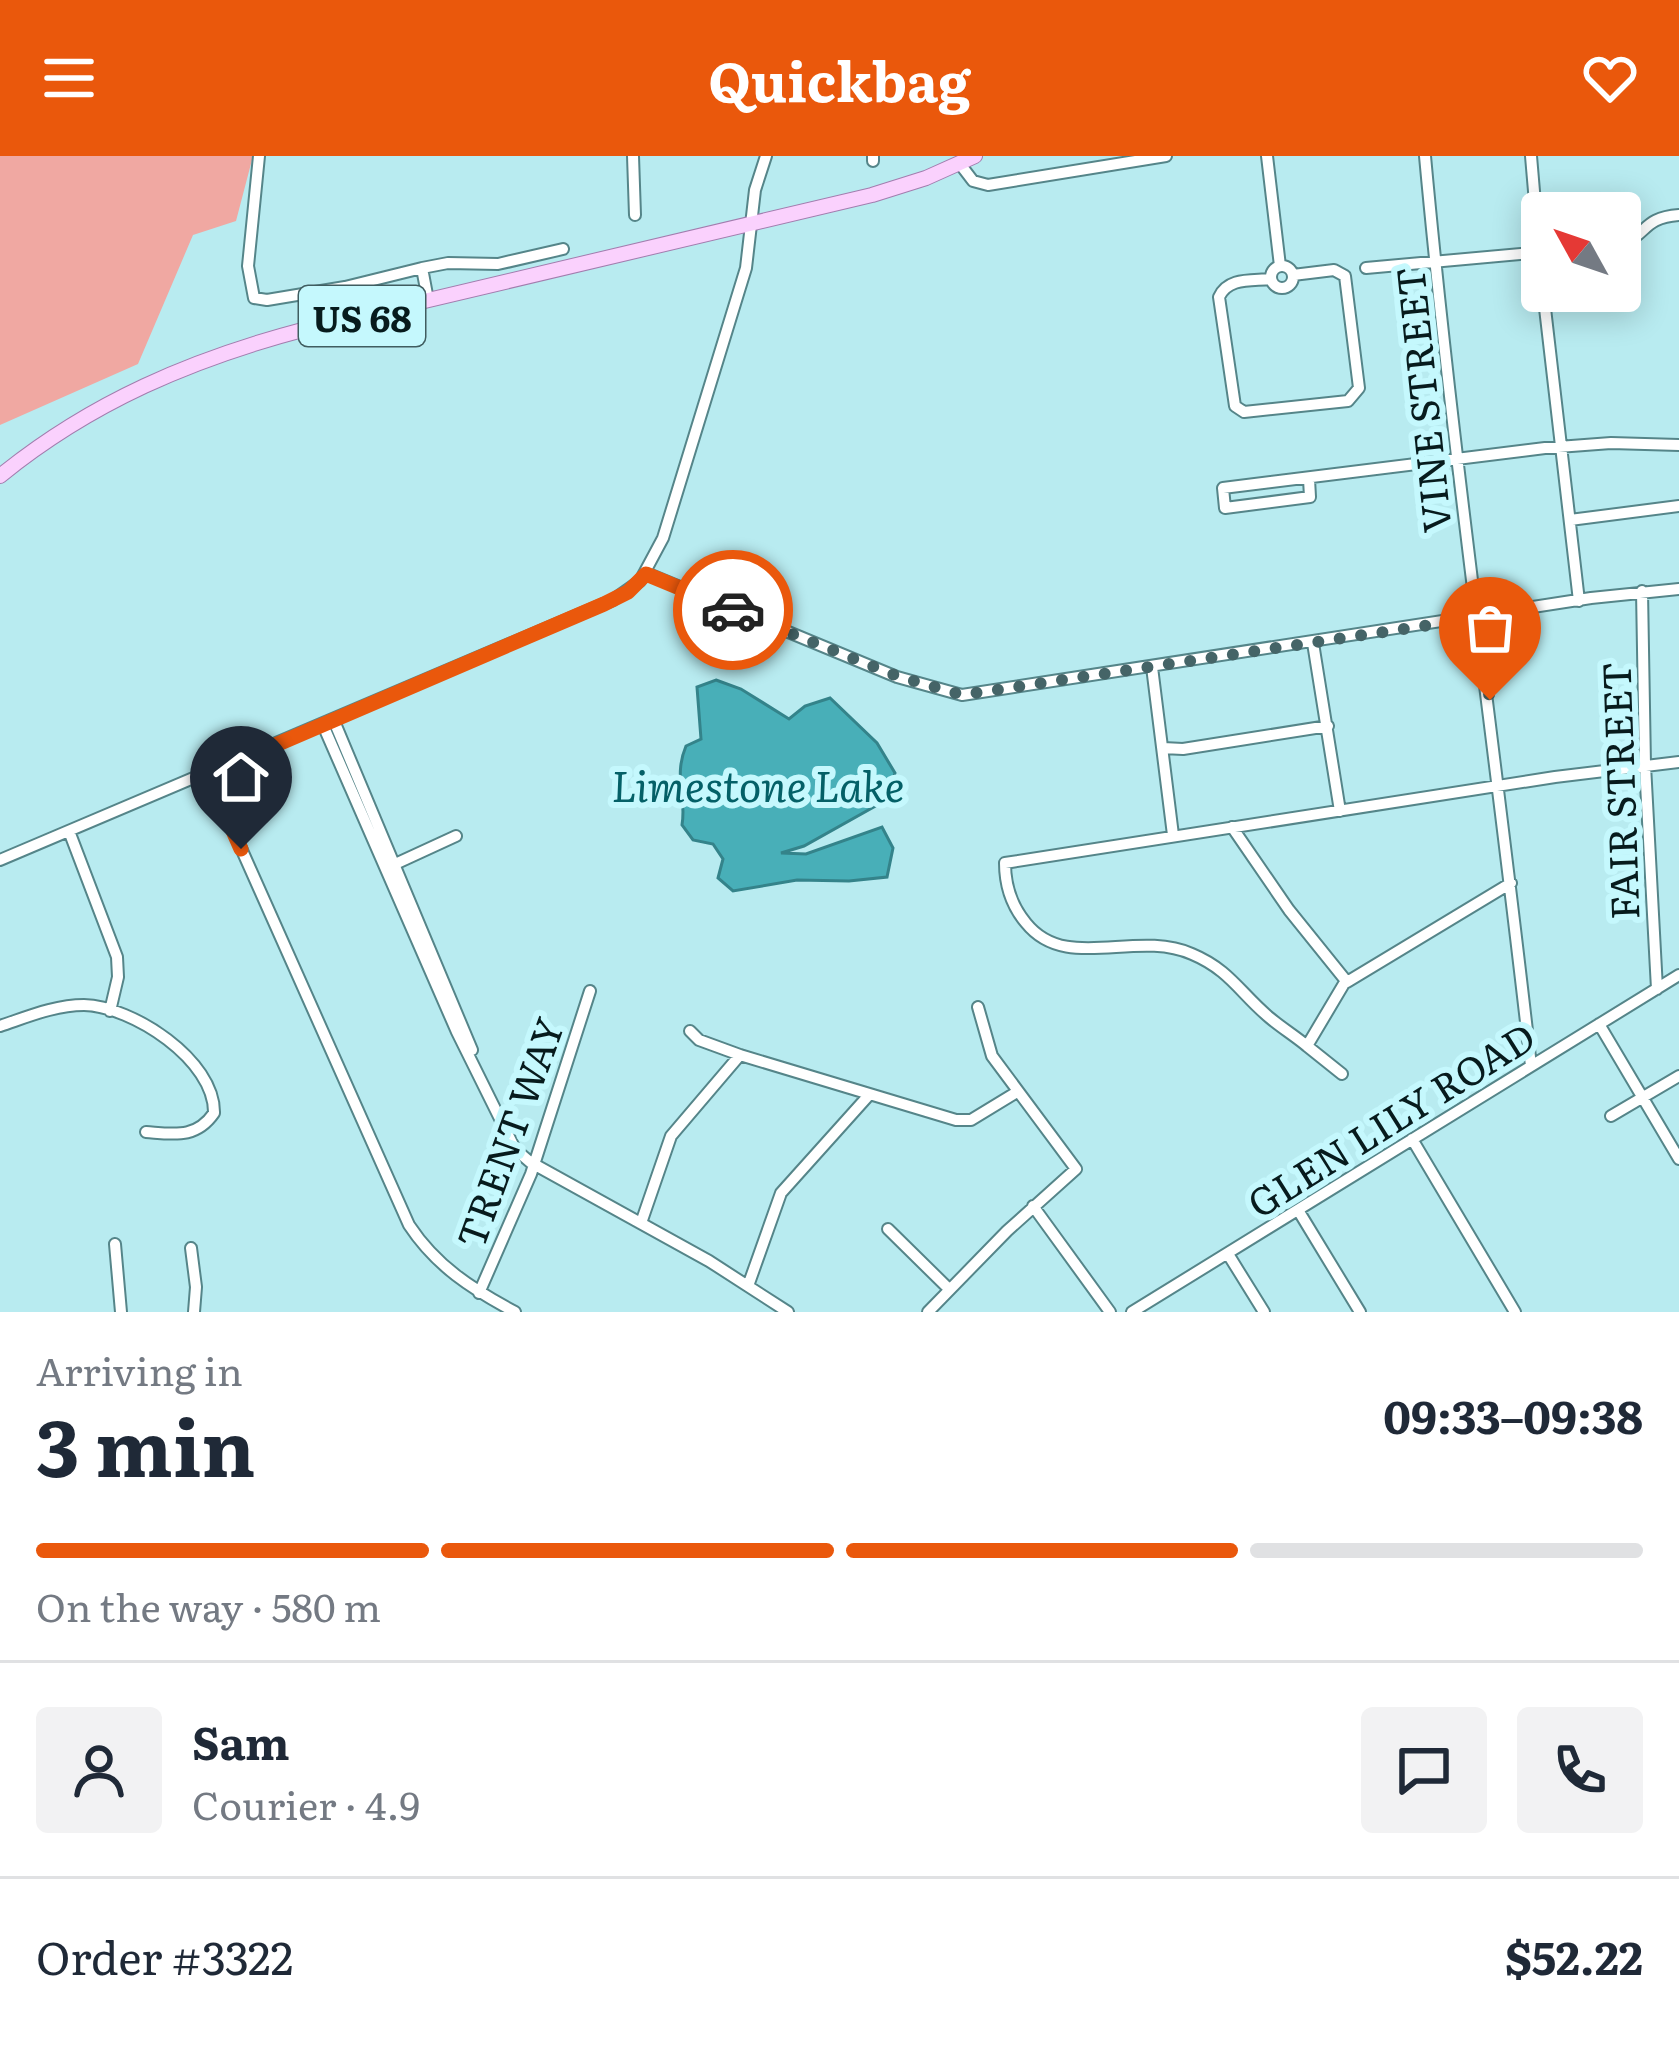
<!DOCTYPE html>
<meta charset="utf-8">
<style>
:root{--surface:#fff;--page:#f2f2f3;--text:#1f2937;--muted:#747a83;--line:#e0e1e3;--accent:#ea580c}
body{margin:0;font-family:Literata,serif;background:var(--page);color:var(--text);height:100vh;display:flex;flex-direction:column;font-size:45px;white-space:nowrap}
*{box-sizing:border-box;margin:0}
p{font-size:39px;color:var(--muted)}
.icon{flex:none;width:66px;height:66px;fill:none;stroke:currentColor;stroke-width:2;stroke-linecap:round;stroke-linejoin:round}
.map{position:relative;height:1156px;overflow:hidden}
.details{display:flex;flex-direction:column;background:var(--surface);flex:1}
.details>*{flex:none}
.needle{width:78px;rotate:310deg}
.tools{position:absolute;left:1521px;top:36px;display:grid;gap:24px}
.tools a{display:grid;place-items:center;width:120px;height:120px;border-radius:12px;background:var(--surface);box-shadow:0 6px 30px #0003;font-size:60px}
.pin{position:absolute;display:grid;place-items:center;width:102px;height:102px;color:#fff;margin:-123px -51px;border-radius:50% 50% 50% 0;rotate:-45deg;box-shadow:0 0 12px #0007}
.pin .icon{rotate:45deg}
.courier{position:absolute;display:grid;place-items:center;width:120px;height:120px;margin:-60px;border:9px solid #ea580c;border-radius:50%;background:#fff;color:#222;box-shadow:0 3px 15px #0007}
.summary em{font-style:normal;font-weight:700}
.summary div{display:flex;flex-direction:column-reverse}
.summary{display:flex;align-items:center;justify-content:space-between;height:204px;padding:0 36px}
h1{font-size:78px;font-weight:700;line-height:90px}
.bar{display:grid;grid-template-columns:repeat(4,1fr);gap:18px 12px;align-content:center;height:144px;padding:0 36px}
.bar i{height:15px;border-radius:9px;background:var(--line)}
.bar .selected{background:var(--accent)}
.bar p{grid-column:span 4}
.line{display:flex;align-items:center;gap:30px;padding:0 36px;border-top:3px solid var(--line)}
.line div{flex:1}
.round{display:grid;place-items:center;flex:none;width:126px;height:126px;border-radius:12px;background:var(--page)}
header{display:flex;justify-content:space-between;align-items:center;height:156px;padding:0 36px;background:var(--accent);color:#fff;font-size:54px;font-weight:700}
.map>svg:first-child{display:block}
</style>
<header><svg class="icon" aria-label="menu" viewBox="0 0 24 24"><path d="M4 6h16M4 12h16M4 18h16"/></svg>Quickbag<svg class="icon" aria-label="heart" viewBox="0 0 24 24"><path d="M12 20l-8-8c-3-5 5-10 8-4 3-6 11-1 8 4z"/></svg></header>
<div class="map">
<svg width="1679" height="1156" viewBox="0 0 1679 1156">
<rect width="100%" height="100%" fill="#b8ebf0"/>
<path fill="#f0a8a2" d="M 0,0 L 253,0 L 236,65 L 193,79 L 138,208 L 0,269 Z"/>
<path fill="#48afb8" stroke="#34838a" stroke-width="3" d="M 716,524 L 741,533 L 789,563 L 805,550 L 830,542 L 877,587 L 895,617 L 888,643 L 804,690 L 781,697 L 806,698 L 882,671 L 893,692 L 887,721 L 849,725 L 797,724 L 733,735 L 718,722 L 723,703 L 713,688 L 693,684 L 682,669 C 687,640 673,621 686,590 L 701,583 L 697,531 Z"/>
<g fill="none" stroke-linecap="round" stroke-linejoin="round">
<defs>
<path id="minor" d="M 259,0 L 248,110 L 254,142 L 267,144 L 345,131 L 422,112 L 428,144
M 633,0 L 635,59
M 873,0 L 873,5
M 1267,0 L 1280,110
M 1425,0 C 1453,304 1497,606 1531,910
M 1531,0 L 1542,129
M 960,8 L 973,25 L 988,29 L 1166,0
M 1620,88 C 1649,79 1641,62 1679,59
M1271 121a11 11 0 1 1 22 0a11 11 0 1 1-22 0Z
M 422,112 L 448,107 L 498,108 L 563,93
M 1366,112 L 1542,96
M 1270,123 C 1252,125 1228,121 1219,141 L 1235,250 L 1244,256 L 1348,245 L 1359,232 L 1345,120 L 1334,114 L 1293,119
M 1543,135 L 1579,445
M 1309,323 L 1310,341 L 1225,352 L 1223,332 L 1545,292 L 1611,287 L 1679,289
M 1570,364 L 1679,350
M 646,417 L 897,521 L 962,539 L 1591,442 L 1679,433
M 1642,435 L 1645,609 L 1657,833
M 1313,487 L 1340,655
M 1152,511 L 1173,679
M 334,565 L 472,894
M 323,569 L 457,876 L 515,993 L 530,1006 L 709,1105 L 788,1156
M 1163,592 L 1183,593 L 1328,570
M 208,618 L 409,1069 C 436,1110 472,1133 515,1156
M 1232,671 L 1289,754 L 1347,826 L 1511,727
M 69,675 L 117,801 L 118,821 L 110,855
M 0,704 L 613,444 L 640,425 L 663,382 L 746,112 L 755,34 L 766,0
M 393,709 L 456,680
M 1345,826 L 1307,890 C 1295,880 1282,872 1270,862 C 1240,837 1230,814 1192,798 C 1135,773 1066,817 1026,767 C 1011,749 1005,729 1005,707 L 1555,621 L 1679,606
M 1599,868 L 1679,1003
M 0,870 C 27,861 55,849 84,849 C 132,850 215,904 214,957 C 196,983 174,978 146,976
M 690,875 L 699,884 L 740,899 L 956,964 L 971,964 L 1017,936
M 1307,890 L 1342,918
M 1611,960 L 1679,920
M 1412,983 L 1515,1156
M 1033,1050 L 1110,1156
M 1298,1054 L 1360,1156
M 641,1067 L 671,980 L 740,899
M 888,1073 L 949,1133
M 115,1088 L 121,1156
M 191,1092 L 196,1131 L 194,1156
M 1228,1098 L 1264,1156
M 748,1130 L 781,1037 L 869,939
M 479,1137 L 531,1018 L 590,835
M 928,1156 L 1007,1075 L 1076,1013 L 992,900 L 978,851
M 1132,1156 L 1679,819"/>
<path id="major" d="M 0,320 C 91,246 192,203 306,173 L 872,39 L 926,22 L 975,0"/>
</defs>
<use href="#minor" stroke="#558589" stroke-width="14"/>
<use href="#major" stroke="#a27dae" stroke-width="16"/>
<use href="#minor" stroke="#fff" stroke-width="10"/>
<use href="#major" stroke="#fad1fd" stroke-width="14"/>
</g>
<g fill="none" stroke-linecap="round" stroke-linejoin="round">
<path stroke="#456467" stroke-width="12" stroke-dasharray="0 21.6" d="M 733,454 L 897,520 L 962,539 L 1477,462 L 1490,544"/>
<path stroke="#ea580c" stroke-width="15" d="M 241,693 L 208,618 L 604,448 L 628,436 L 646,418 L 733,454"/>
</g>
<g text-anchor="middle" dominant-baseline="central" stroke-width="12" stroke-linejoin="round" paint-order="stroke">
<rect fill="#c5f8fd" stroke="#405d60" stroke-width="3" x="299" y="130" width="126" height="60" rx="9"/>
<g font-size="36" font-weight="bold" fill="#071b1d">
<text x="362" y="160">US 68</text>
</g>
<g font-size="39" fill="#071b1d" stroke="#c5f8fd">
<text transform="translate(1421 244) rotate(-96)">VINE STREET</text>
<text transform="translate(1618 635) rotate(-92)">FAIR STREET</text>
<text transform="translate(1390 962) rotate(-32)">GLEN LILY ROAD</text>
<text transform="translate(508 976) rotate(-70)">TRENT WAY</text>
</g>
<g font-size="42" font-style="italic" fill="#046067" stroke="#c5f8fd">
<text x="758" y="628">Limestone Lake</text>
</g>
</g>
</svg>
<div class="tools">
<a><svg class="needle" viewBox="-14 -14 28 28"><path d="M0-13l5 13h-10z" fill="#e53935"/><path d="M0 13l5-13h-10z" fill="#747a83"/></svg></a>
</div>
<div class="pin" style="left:1490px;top:544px;background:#ea580c"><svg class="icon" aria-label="bag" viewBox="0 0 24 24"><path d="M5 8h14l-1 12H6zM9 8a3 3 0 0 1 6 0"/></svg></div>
<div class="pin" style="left:241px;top:693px;background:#1f2937"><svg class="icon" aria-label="home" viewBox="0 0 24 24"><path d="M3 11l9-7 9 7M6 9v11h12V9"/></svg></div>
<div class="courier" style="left:733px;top:454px"><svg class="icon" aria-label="car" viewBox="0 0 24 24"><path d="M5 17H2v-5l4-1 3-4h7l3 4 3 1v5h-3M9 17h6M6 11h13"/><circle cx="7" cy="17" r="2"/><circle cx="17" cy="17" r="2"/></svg></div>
</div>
<section class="details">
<div class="summary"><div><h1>3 min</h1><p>Arriving in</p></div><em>09:33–09:38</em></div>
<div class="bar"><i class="selected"></i><i class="selected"></i><i class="selected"></i><i></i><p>On the way · 580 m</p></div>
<div class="line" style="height:216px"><a class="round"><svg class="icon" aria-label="person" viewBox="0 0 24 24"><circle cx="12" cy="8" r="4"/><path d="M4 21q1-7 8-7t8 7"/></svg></a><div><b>Sam</b><p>Courier · 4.9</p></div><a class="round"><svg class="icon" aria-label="chat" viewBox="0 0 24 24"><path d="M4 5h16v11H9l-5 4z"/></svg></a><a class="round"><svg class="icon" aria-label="phone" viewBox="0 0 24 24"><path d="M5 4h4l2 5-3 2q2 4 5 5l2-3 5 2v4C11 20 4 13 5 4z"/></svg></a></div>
<div class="line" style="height:156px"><div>Order #3322</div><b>$52.22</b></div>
</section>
